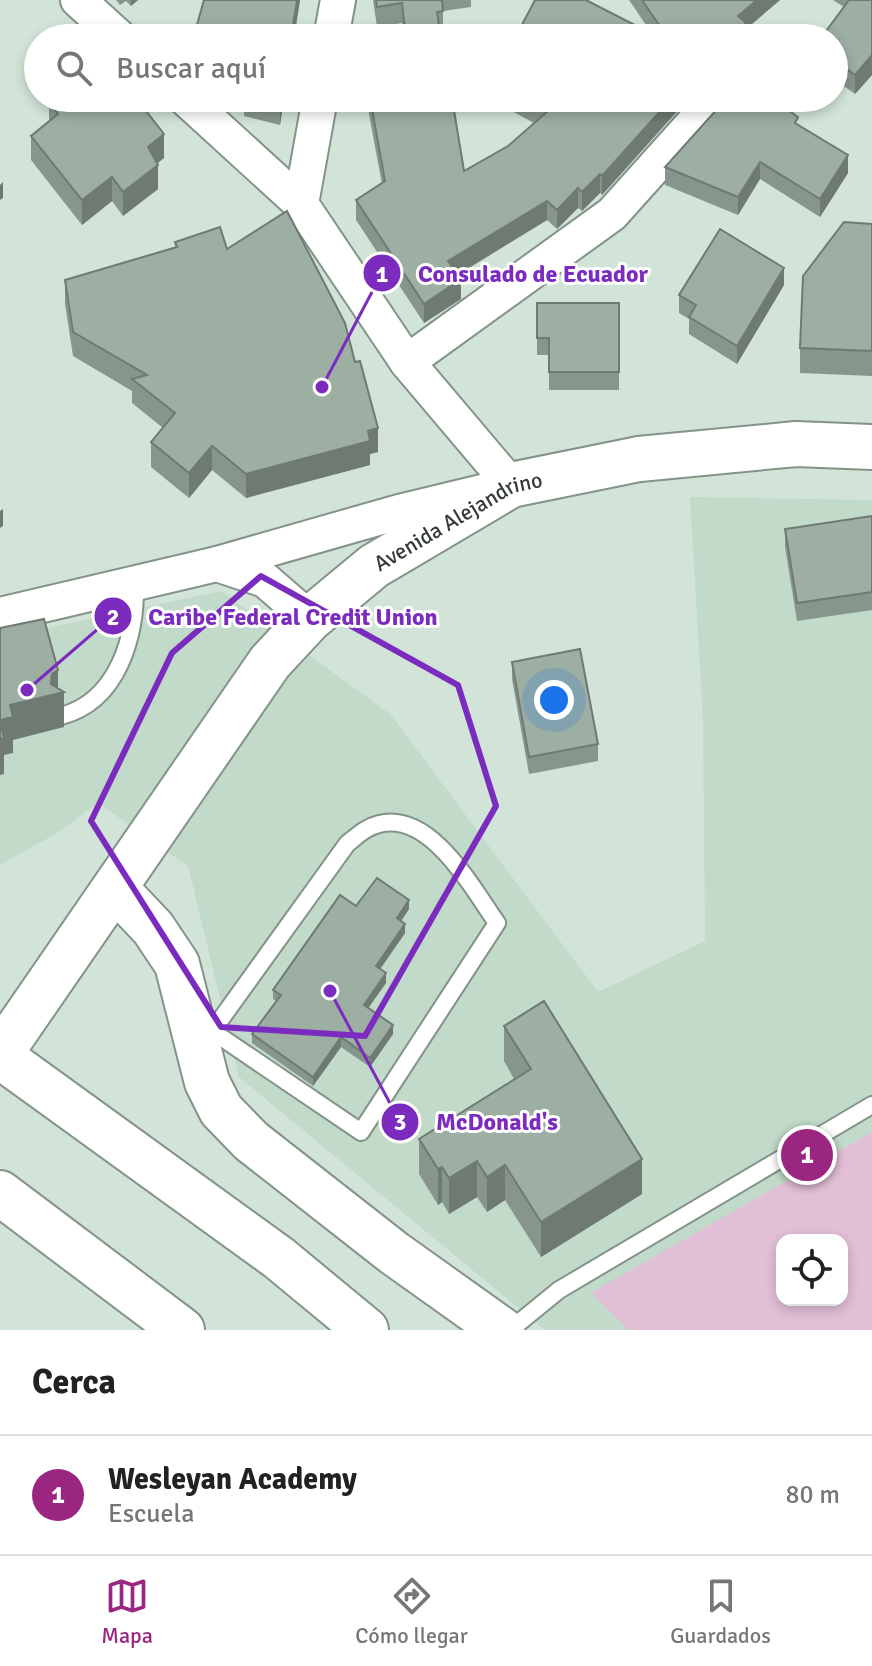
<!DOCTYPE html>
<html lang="es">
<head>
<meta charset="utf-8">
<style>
	:root { --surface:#fff; --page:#f6f6f6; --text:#222; --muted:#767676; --line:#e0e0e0; --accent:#9b2682 }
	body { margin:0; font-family:Signika,sans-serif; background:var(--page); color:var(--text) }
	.controls { position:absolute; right:24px; bottom:24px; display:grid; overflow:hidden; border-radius:16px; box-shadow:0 4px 12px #0003 }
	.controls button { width:72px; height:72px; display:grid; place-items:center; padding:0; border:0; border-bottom:2px solid var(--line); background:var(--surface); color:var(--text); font:40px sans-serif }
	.you { position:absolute; left:554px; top:700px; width:28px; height:28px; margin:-20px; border:6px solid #fff; border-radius:50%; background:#1a73e8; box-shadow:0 0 0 12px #1a73e833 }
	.badge { display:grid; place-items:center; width:52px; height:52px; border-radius:50%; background:var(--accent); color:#fff; font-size:26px; font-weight:700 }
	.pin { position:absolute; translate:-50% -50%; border:4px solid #fff; box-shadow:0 2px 8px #0006 }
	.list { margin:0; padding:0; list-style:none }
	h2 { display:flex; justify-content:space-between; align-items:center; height:104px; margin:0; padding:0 32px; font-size:34px }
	h2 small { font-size:26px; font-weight:400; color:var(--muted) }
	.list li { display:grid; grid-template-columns:52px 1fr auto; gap:24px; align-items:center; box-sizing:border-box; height:120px; padding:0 32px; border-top:2px solid var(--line) }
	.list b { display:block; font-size:30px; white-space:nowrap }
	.list p { margin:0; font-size:26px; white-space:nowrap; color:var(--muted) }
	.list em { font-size:26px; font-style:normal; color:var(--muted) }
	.icon { flex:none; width:44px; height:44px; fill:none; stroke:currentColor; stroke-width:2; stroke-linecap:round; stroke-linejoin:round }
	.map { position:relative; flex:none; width:872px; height:1330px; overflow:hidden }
	.search { position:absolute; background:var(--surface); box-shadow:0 4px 12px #0003; left:24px; right:24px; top:24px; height:88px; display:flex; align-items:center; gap:20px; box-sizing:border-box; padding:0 28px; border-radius:44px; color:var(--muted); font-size:30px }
	.sheet { height:224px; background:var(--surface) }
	nav { display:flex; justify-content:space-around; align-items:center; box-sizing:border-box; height:112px; border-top:2px solid var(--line); background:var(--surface); font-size:22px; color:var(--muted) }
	nav a { display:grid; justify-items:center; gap:4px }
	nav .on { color:var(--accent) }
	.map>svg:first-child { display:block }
	.built { fill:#c1dac9; fill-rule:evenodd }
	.green { fill:#e1bfd6; fill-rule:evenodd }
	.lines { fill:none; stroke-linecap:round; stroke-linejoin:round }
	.lane-casing { stroke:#839388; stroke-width:20 }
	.street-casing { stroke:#839388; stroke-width:38 }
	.secondary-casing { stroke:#839388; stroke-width:48 }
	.primary-casing { stroke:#839388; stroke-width:48 }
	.lane { stroke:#fff; stroke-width:16 }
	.street { stroke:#fff; stroke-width:34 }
	.secondary { stroke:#fff; stroke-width:44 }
	.primary { stroke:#fff; stroke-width:44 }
	.wall { fill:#87968c }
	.shaded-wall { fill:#6e7a72 }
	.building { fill:#9daea3; stroke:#6e7a72; stroke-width:2 }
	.marked { fill:none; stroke:#7b2cbf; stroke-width:6; stroke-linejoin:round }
	.labels { text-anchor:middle; stroke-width:6; stroke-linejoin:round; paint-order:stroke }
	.street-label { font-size:22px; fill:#353c37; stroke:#fff }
	.leader { fill:none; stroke:#7b2cbf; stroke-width:3 }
	.callout-dot { fill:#7b2cbf; stroke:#fff; stroke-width:3 }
	.mark-label { font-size:24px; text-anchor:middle; font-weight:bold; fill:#fff }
	.callout-label { font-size:24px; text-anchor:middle; font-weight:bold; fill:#7b2cbf; stroke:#fff; stroke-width:6; stroke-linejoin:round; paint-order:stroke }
</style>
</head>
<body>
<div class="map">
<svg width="872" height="1330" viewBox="0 0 872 1330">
	<rect width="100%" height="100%" fill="#d2e4d8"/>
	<path class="built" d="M 690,497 L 872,500 L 872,1330 L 545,1330 L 239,1077 L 188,866 L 98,803 L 57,833 L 0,865 L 0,638 L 221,591 L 390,714 L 598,992 L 705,941 L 703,720 ZM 782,1240 L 842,1240 L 842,1300 L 782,1300 Z"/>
	<path class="green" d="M 872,1132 L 872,1330 L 629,1330 L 591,1293 ZM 782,1240 L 842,1240 L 842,1300 L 782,1300 Z"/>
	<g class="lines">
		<g class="lane-casing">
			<g id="lane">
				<path d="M 61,716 C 118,701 136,637 135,584"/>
				<path d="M 203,1044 L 347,844 C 357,836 366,827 379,824 C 431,811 472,888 497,923 L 361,1132 L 212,1031"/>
				<path d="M 510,1330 L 559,1290 L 872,1105"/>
			</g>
		</g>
		<g class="street-casing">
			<g id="street">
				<path d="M 78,0 L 120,38"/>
				<path d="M 331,38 L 338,0"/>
				<path d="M 185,98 L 301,204 L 407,362 L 511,485 L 399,512 L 217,564"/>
				<path d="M 301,204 L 320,98"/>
				<path d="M 407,362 L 612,214 L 716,98"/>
				<path d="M 0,615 L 217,564 L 265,580 L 310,619"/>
			</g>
		</g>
		<g class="secondary-casing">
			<g id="secondary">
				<path id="s1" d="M 0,1054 L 270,662 L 310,619 L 374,566 L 511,485 L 639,459 L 796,444 L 872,447"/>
			</g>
		</g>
		<g class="primary-casing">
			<g id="primary">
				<path d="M 116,889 L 153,928 L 177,964 L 207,1082 L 221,1110 L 251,1141 L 394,1253 L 502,1330"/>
				<path d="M 0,1056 L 279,1258 L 366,1330"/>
				<path d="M 0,1193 L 182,1330"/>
			</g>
		</g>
		<use href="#lane" class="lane"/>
		<use href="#street" class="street"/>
		<use href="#secondary" class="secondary"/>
		<use href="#primary" class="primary"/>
	</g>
	<g class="wall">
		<path d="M 116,0 L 138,0 L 131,6 L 126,1 L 120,5 Z"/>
		<path d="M 204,0 L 300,0 L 294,38 L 195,38 L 195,32 Z"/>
		<path d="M 373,0 L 471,0 L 471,7 L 443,11 L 443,30 L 440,31 L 441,38 L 404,38 L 402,23 L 377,27 Z"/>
		<path d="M 629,0 L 780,0 L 746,29 L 746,38 L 515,38 L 652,34 Z"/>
		<path d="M 833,0 L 872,0 L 872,75 L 855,94 L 834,79 L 834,38 L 844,7 Z"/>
		<path d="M 244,98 L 284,98 L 280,125 L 244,116 Z"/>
		<path d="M 366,98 L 452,98 L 464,171 L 508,146 L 534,123 L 493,101 L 493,98 L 689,98 L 602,195 L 600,193 L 582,211 L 578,208 L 557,229 L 547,220 L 458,275 L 461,299 L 424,323 L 356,220 L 356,200 L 382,184 Z"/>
		<path d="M 49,102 L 164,158 L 157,163 L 158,189 L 123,216 L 112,201 L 82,225 L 31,160 L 31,136 L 49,122 Z"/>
		<path d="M 798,125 L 848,173 L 820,217 L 760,179 L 738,215 L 665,185 L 665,167 Z"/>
		<path d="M 872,224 L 872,376 L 800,373 L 800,348 Z"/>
		<path d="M 175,242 L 227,249 L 378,452 L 370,454 L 370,465 L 246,498 L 212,470 L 189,498 L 151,467 L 151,442 L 163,428 L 132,403 L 132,391 L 73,356 L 65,304 L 65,280 L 175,247 Z"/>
		<path d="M 784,285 L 737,364 L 689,334 L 689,319 L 679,313 L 679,295 Z"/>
		<path d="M 537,303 L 619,303 L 619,390 L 549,390 L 549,355 L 537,355 Z"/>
		<path d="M 872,516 L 872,610 L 797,621 L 785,547 L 785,529 Z"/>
		<path d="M 512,662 L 598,744 L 598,761 L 529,774 L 512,679 Z"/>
		<path d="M 356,906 L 409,909 L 401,921 L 405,933 L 380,969 L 386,983 L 368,1008 L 393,1034 L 370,1067 L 341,1047 L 313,1086 L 252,1043 L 252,1034 L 276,1001 L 273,999 L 273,990 Z"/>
		<path d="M 504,1026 L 642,1194 L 541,1257 L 505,1200 L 487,1212 L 477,1197 L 449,1214 L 442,1202 L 438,1205 L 419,1174 L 419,1139 L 514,1079 L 504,1061 Z"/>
	</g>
	<g class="shaded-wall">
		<path d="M 131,0 L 138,0 L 131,6 Z"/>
		<path d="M 297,0 L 300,0 L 294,38 L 291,38 Z"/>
		<path d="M 757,0 L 780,0 L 746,29 L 746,38 L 733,38 L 738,16 Z"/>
		<path d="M 872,55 L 872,75 L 855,94 L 855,75 Z"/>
		<path d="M 281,98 L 284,98 L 280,125 L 280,104 Z"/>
		<path d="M 672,98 L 689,98 L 602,195 L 602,176 Z"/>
		<path d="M 164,134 L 164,158 L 148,171 L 148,147 Z"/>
		<path d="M 848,155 L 848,173 L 820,217 L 820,199 Z"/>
		<path d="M 760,162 L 760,179 L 738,215 L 738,197 Z"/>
		<path d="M 158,165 L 158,189 L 123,216 L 123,192 Z"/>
		<path d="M 600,174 L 600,193 L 582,211 L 582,192 Z"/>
		<path d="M 112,177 L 112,201 L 82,225 L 82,200 Z"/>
		<path d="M 3,182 L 3,198 L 0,200 L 0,185 Z"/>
		<path d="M 578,188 L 578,208 L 557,229 L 557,210 Z"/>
		<path d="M 547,201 L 547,220 L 448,280 L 448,261 Z"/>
		<path d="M 784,268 L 784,285 L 737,364 L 737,346 Z"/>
		<path d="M 461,279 L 461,299 L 424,323 L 424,304 Z"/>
		<path d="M 378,428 L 378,452 L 370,454 L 370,465 L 246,498 L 246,474 Z"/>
		<path d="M 212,446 L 212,470 L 189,498 L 189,473 Z"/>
		<path d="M 3,509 L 3,526 L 0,528 L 0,511 Z"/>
		<path d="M 58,670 L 58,693 L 64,692 L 64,727 L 13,740 L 13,753 L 4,755 L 4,774 L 0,775 L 0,720 L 10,705 L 51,684 L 52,674 Z"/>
		<path d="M 409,900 L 409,909 L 397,927 L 397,918 Z"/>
		<path d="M 405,924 L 405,933 L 376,975 L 376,966 Z"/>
		<path d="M 386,973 L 386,983 L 364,1014 L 364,1005 Z"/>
		<path d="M 393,1025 L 393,1034 L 370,1067 L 370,1058 Z"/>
		<path d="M 341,1037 L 341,1047 L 313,1086 L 313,1077 Z"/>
		<path d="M 642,1159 L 642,1194 L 541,1257 L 541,1222 Z"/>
		<path d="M 477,1161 L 477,1197 L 449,1214 L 449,1178 Z"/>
		<path d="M 505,1165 L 505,1200 L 487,1212 L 487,1177 Z"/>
		<path d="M 442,1167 L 442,1202 L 438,1205 L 438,1169 Z"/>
	</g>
	<g class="building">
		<path d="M 204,0 L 297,0 L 291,38 L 220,38 L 195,32 Z"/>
		<path d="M 376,0 L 442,0 L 443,11 L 437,12 L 441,38 L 406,38 L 402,3 L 377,7 Z"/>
		<path d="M 535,0 L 586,0 L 660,38 L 515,38 Z"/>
		<path d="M 642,0 L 757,0 L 738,16 L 746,23 L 733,38 L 668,38 Z"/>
		<path d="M 849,0 L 872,0 L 872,55 L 855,75 L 834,60 L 834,38 L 821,38 Z"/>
		<path d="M 54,98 L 136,98 L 164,134 L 148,147 L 158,165 L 123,192 L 112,177 L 82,200 L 31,136 L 58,114 L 49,102 Z"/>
		<path d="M 259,98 L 281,98 L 280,104 Z"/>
		<path d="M 370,98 L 452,98 L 464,171 L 508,146 L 548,111 L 524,98 L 672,98 L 602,176 L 600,174 L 582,192 L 578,188 L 557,210 L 547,201 L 448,261 L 461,279 L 424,304 L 356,200 L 385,181 Z"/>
		<path d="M 727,98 L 771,98 L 798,117 L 795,123 L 848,155 L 820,199 L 760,162 L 738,197 L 665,167 Z"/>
		<path d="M 287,211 L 345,323 L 355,362 L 360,361 L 378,428 L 368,431 L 370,441 L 246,474 L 212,446 L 189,473 L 151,442 L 175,413 L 132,379 L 147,375 L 73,332 L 65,280 L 177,247 L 175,242 L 220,227 L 227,249 Z"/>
		<path d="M 844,222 L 872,224 L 872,351 L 800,348 L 803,276 Z"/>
		<path d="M 720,229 L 784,268 L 737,346 L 689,317 L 696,305 L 679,295 Z"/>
		<path d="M 537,303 L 619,303 L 619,372 L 549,372 L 549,338 L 537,338 Z"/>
		<path d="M 872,516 L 872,592 L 797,603 L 785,529 Z"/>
		<path d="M 44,619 L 58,670 L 52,674 L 51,684 L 64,692 L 10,705 L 13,717 L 0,720 L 0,628 Z"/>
		<path d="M 580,649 L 598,744 L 529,757 L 512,662 Z"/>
		<path d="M 0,723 L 4,738 L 0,739 Z"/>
		<path d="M 377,878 L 409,900 L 397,918 L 405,924 L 376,966 L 386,973 L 364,1005 L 393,1025 L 370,1058 L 341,1037 L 313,1077 L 252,1034 L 281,995 L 273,990 L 340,895 L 356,906 Z"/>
		<path d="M 544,1001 L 642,1159 L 541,1222 L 505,1165 L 487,1177 L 477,1161 L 449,1178 L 442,1167 L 438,1169 L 419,1139 L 531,1069 L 504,1026 Z"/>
	</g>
	<path class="marked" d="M 261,576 L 458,685 L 496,806 L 365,1036 L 221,1027 L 91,821 L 172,653 Z"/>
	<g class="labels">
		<g class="street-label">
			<text dy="8" stroke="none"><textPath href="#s1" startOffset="714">Avenida Alejandrino</textPath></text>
		</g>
	</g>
	<path class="leader" d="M322 387L382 273M27 690L113 616M330 991L400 1122"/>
	<g class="callout-dot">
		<circle cx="322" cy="387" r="8"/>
		<circle cx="27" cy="690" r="8"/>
		<circle cx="330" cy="991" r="8"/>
		<circle cx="382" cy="273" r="20"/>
		<circle cx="113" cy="616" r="20"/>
		<circle cx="400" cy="1122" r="20"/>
	</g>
	<g class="mark-label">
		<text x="382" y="282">1</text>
		<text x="113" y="625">2</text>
		<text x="400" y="1130">3</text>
	</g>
	<g class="callout-label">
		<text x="533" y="282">Consulado de Ecuador</text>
		<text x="293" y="625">Caribe Federal Credit Union</text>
		<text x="497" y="1130">McDonald's</text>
	</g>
</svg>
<div class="controls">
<button><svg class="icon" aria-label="locate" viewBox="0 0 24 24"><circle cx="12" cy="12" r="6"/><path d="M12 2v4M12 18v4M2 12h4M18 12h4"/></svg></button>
</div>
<div class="you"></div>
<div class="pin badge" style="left:807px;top:1155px">1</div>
<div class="search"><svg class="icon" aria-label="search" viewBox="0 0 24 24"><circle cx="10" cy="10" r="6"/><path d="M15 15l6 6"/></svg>Buscar aquí</div>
</div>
<section class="sheet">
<h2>Cerca<small></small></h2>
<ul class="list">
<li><span class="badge">1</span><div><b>Wesleyan Academy</b><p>Escuela</p></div><em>80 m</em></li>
</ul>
</section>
<nav>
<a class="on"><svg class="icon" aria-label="map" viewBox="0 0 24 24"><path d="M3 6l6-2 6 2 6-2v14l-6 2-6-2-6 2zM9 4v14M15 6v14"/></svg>Mapa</a>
<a><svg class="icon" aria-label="directions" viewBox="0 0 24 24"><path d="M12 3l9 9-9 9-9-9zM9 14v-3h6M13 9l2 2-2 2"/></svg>Cómo llegar</a>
<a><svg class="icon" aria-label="saved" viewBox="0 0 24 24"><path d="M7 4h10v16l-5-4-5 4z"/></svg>Guardados</a>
</nav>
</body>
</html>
